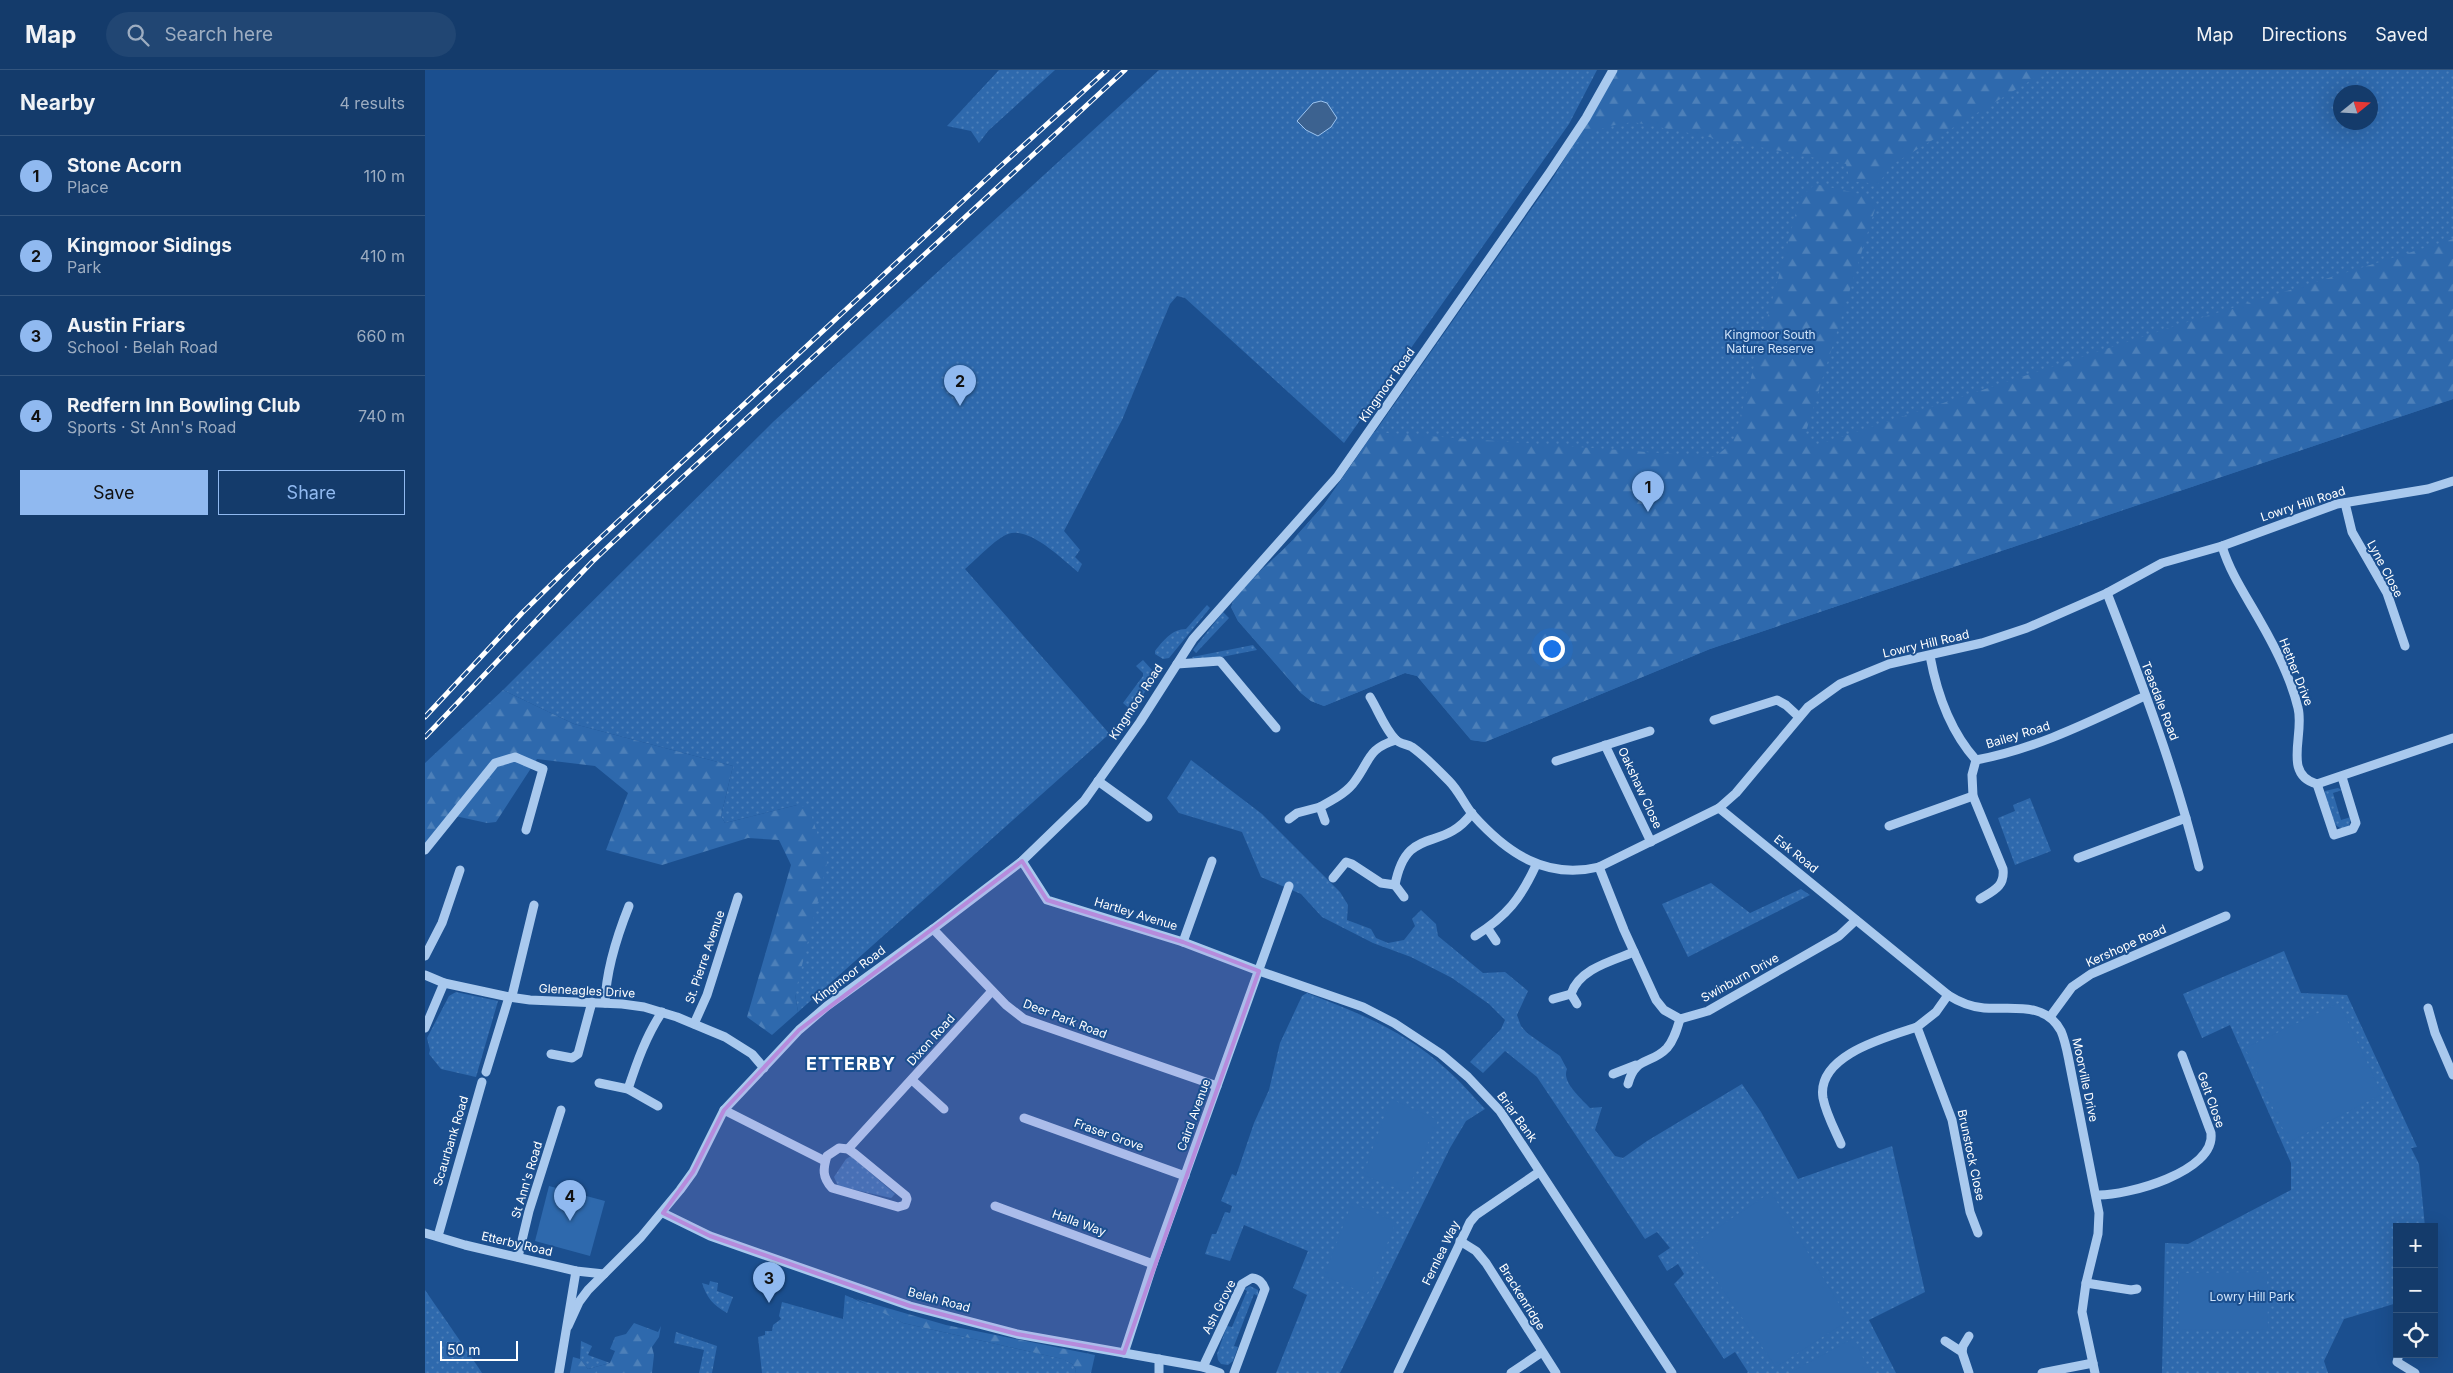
<!DOCTYPE html>
<html lang="en">
<head>
<meta charset="utf-8">
<style>
	:root { --surface:#143b6b; --page:#214673; --text:#f1f3f6; --muted:#9dadc1; --line:#33557e; --accent:#90b9f0 }
	body { margin:0; font-family:Inter,sans-serif; background:var(--page); color:var(--text) }
	.controls { position:absolute; right:15px; bottom:15px; display:grid; overflow:hidden; border-radius:0px; box-shadow:0 5px 20px #0002 }
	.controls button { width:45px; height:45px; display:grid; place-items:center; padding:0; border:0; border-bottom:1px solid var(--line); background:var(--surface); color:var(--text); font:25px sans-serif }
	.compass { position:absolute; left:1908px; top:15px; width:45px; height:45px; border-radius:50%; background:var(--surface); box-shadow:0 5px 20px #0002; rotate:72deg }
	.scale { position:absolute; left:15px; bottom:12px; width:78px; box-sizing:border-box; padding-left:5px; border:2px solid #fff; border-top:0; font-size:14px; line-height:18px; white-space:nowrap; color:#fff; -webkit-text-stroke:4px #1b4f8f; paint-order:stroke }
	.you { position:absolute; left:1126px; top:578px; width:18px; height:18px; margin:-12px; border:4px solid #fff; border-radius:50%; background:#1a73e8; box-shadow:0 0 0 8px #1a73e833 }
	.badge { display:grid; place-items:center; width:32px; height:32px; border-radius:50%; background:var(--accent); color:#111; font-size:16px; font-weight:700 }
	.pin { position:absolute; translate:-50% -41px; filter:drop-shadow(0 1px 2px #0008) }
	.pin::after { content:''; position:absolute; top:26px; width:18px; height:15px; background:inherit; clip-path:polygon(0 0,100% 0,50% 100%) }
	.list { margin:0; padding:0; list-style:none }
	h2 { display:flex; justify-content:space-between; align-items:center; height:65px; margin:0; padding:0 20px; font-size:21px }
	h2 small { font-size:16px; font-weight:400; color:var(--muted) }
	.list li { display:grid; grid-template-columns:32px 1fr auto; gap:15px; align-items:center; box-sizing:border-box; height:80px; padding:0 20px; border-top:1px solid var(--line) }
	.list b { display:block; font-size:19px; white-space:nowrap }
	.list p { margin:0; font-size:16px; white-space:nowrap; color:var(--muted) }
	.list em { font-size:16px; font-style:normal; color:var(--muted) }
	.actions { display:flex; gap:10px; padding:15px 20px }
	.actions a { flex:1; padding:11px 0; border:1px solid var(--accent); border-radius:0px; text-align:center; font-size:18px; color:var(--accent) }
	.actions .main { background:var(--accent); color:#111 }
	.icon { flex:none; width:28px; height:28px; fill:none; stroke:currentColor; stroke-width:2; stroke-linecap:round; stroke-linejoin:round }
	.map { position:relative; flex:none; width:2028px; height:1303px; overflow:hidden }
	header { display:flex; align-items:center; gap:30px; box-sizing:border-box; height:70px; padding:0 25px; background:var(--surface); border-bottom:1px solid var(--line) }
	header strong { font-size:24px }
	nav { display:flex; gap:28px; margin-inline-start:auto; font-size:18px }
	.search { width:350px; height:45px; background:var(--page); display:flex; align-items:center; gap:12px; box-sizing:border-box; padding:0 18px; border-radius:28px; color:var(--muted); font-size:19px }
	main { display:flex }
	aside { flex:1; background:var(--surface) }
	.map>svg:first-child { display:block }
	.grass { fill:url(#grass-dots); fill-rule:evenodd }
	.forest { fill:url(#forest-firs) }
	.garden { fill:#2e69ad }
	.water { fill:#3c6290; stroke:#9cc4f0 }
	.lines { fill:none; stroke-linecap:round; stroke-linejoin:round }
	.minor { stroke:#a9c9ee; stroke-width:9 }
	.rail-casing { stroke:#fff; stroke-width:5 }
	.rail { stroke:#1b4f8f; stroke-width:3; stroke-dasharray:9; stroke-linecap:butt }
	.marked { fill:#b68bdc; fill-opacity:0.2; stroke:#b68bdc; stroke-width:4; stroke-linejoin:round }
	.labels { text-anchor:middle; stroke-width:4; stroke-linejoin:round; paint-order:stroke }
	.park-label { font-size:12px; fill:#cfe3fa; stroke:#1b4f8f }
	.street-label { font-size:12px; fill:#fff; stroke:#1b4f8f }
	.district-label { font-size:18px; font-weight:bold; letter-spacing:1px; fill:#fff; stroke:#1b4f8f }
</style>
</head>
<body>
<header>
<strong>Map</strong>
<div class="search"><svg class="icon" aria-label="search" viewBox="0 0 24 24"><circle cx="10" cy="10" r="6"/><path d="M15 15l6 6"/></svg>Search here</div>
<nav><a>Map</a><a>Directions</a><a>Saved</a></nav>
</header>
<main>
<aside>
<h2>Nearby<small>4 results</small></h2>
<ul class="list">
<li><span class="badge">1</span><div><b>Stone Acorn</b><p>Place</p></div><em>110 m</em></li>
<li><span class="badge">2</span><div><b>Kingmoor Sidings</b><p>Park</p></div><em>410 m</em></li>
<li><span class="badge">3</span><div><b>Austin Friars</b><p>School · Belah Road</p></div><em>660 m</em></li>
<li><span class="badge">4</span><div><b>Redfern Inn Bowling Club</b><p>Sports · St Ann's Road</p></div><em>740 m</em></li>
</ul>
<div class="actions"><a class="main">Save</a><a>Share</a></div>
</aside>
<div class="map">
<svg width="2028" height="1303" viewBox="0 0 2028 1303">
	<defs>
		<pattern id="grass-dots" width="8" height="8" patternUnits="userSpaceOnUse" patternTransform="scale(1.25)"><rect width="8" height="8" fill="#2e69ad"/><path d="M2 2h.1M6 6h.1" fill="none" stroke="#4d80b9" stroke-width="1.8" stroke-linecap="round"/></pattern>
		<pattern id="forest-firs" width="22" height="20" patternUnits="userSpaceOnUse" patternTransform="scale(1.25)"><rect width="22" height="20" fill="#2e69ad"/><path d="M5 1l3.5 6h-7zM16 11l3.5 6h-7z" fill="#4d80b9"/></pattern>
	</defs>
	<rect width="100%" height="100%" fill="#1b4f8f"/>
	<g class="grass">
		<path d="M 574,0 L 630,0 L 563,61 L 554,73 L 546,61 L 522,56 Z"/>
		<path d="M 734,0 L 1172,0 L 1144,54 L 919,373 L 760,228 L 752,226 L 745,234 L 697,350 L 639,461 L 655,480 L 650,487 L 657,494 L 653,502 C 637,489 604,456 583,464 C 571,468 551,490 540,499 L 689,669 L 682,666 L 373,942 L 370,924 L 372,735 L 300,753 L 296,746 L 308,696 L 149,654 L 78,620 L 348,352 Z"/>
		<path d="M 1193,0 L 2028,0 L 2028,329 L 1285,579 L 1060,672 L 1046,670 L 992,606 L 980,603 L 899,636 L 886,631 L 876,623 L 813,551 L 806,537 L 821,514 L 865,473 L 898,436 L 1128,108 ZM 1916,22 L 1946,22 L 1946,52 L 1916,52 Z"/>
		<path d="M 782,535 L 785,538 L 744,588 L 738,589 L 730,584 L 730,581 C 738,571 747,559 761,559 Z"/>
		<path d="M 798,542 L 804,548 L 771,583 L 768,580 Z"/>
		<path d="M 828,575 L 832,580 L 771,592 L 767,587 Z"/>
		<path d="M 718,590 L 728,601 L 730,607 L 707,641 L 698,633 L 718,606 L 718,603 L 711,596 Z"/>
		<path d="M 766,690 L 837,744 L 915,822 L 923,835 L 922,850 L 946,859 L 951,868 L 963,873 L 979,870 L 990,856 L 987,849 L 996,840 L 1011,854 L 1013,866 L 1058,903 L 1080,902 L 1103,921 L 1092,945 L 1096,956 L 1102,963 L 1135,986 L 1142,999 C 1136,1012 1157,1029 1165,1038 L 1177,1037 L 1170,1060 L 1190,1086 L 1198,1088 L 1222,1071 L 1317,1014 L 1336,1042 L 1373,1109 L 1467,1076 L 1500,1222 L 1444,1250 L 1471,1303 L 1322,1303 L 1323,1302 L 1310,1282 L 1299,1289 L 1249,1214 L 1259,1204 L 1253,1194 L 1242,1201 L 1233,1186 L 1245,1178 L 1232,1162 L 1220,1169 L 1112,1007 L 1080,981 L 1058,1003 L 1045,992 L 1076,959 L 1080,950 L 1064,934 L 1027,908 L 986,887 L 948,873 L 897,847 L 876,824 L 836,807 L 817,762 L 754,743 L 742,728 Z"/>
		<path d="M 1913,718 L 1917,720 L 1908,723 L 1916,750 L 1926,747 L 1924,756 L 1920,759 C 1904,757 1903,739 1899,726 L 1900,721 Z"/>
		<path d="M 1605,728 L 1626,781 L 1590,795 L 1573,748 L 1590,741 L 1588,735 Z"/>
		<path d="M 1286,813 L 1325,843 L 1376,819 L 1385,825 L 1263,887 L 1237,834 Z"/>
		<path d="M 1859,881 L 1876,923 L 1922,925 L 1992,1077 L 1986,1078 L 1994,1094 L 2000,1157 L 1972,1157 L 1972,1233 L 1919,1249 L 1899,1291 L 1903,1303 L 1737,1303 L 1740,1173 L 1763,1174 L 1866,1120 L 1866,1093 L 1805,955 L 1777,968 L 1758,924 Z"/>
		<path d="M 31,922 L 73,931 L 51,1007 L 16,999 L 4,984 L 5,980 L 2,968 L 24,926 Z"/>
		<path d="M 882,923 C 931,942 980,961 1020,998 C 1034,1010 1047,1025 1060,1039 L 1041,1051 L 1025,1078 L 915,1303 L 851,1303 L 882,1225 L 868,1218 L 883,1181 L 819,1155 L 805,1191 L 780,1184 L 787,1164 L 791,1164 L 800,1142 L 805,1143 L 807,1136 L 796,1131 L 807,1104 L 811,1106 L 829,1053 L 844,1020 L 855,973 L 877,926 Z"/>
		<path d="M 426,1086 L 470,1124 L 466,1128 L 413,1116 L 409,1107 L 421,1089 Z"/>
		<path d="M 285,1211 L 293,1213 L 292,1221 L 308,1227 L 302,1243 C 288,1235 282,1228 277,1213 L 284,1215 Z"/>
		<path d="M 825,1216 L 833,1220 L 833,1226 L 829,1224 L 809,1276 L 813,1277 L 808,1291 L 803,1295 L 796,1294 L 793,1290 L 792,1284 L 802,1256 L 807,1257 L 822,1221 L 819,1219 Z"/>
		<path d="M 0,1220 L 51,1294 L 57,1303 L 0,1303 Z"/>
		<path d="M 420,1225 L 457,1241 L 478,1253 L 638,1289 L 647,1294 L 651,1299 L 650,1303 L 337,1303 L 333,1267 L 340,1265 L 340,1261 L 347,1261 L 348,1255 L 356,1249 L 354,1246 L 357,1232 L 418,1249 Z"/>
		<path d="M 251,1262 L 292,1276 L 287,1303 L 274,1303 L 279,1280 L 249,1273 Z"/>
		<path d="M 156,1271 L 167,1276 L 163,1285 L 185,1293 L 163,1299 L 155,1289 Z"/>
	</g>
	<g class="forest">
		<path d="M 1193,0 L 1623,0 L 1468,94 L 1453,114 L 1425,111 L 1421,94 L 1208,52 C 1196,54 1183,55 1172,61 C 1164,65 1160,70 1151,73 Z"/>
		<path d="M 1390,114 L 1444,126 L 1450,139 L 1379,368 L 1392,375 L 1753,255 L 2028,169 L 2028,329 L 1285,579 L 1060,672 L 1046,670 L 992,606 L 980,603 L 899,636 L 886,631 L 876,623 L 813,551 L 806,537 L 809,528 L 865,473 L 898,436 L 949,362 L 1289,387 L 1308,373 L 1375,128 Z"/>
		<path d="M 78,620 L 149,654 L 308,696 L 296,746 L 300,753 L 372,735 L 384,738 L 402,793 L 370,924 L 373,942 L 347,965 L 322,947 L 366,795 L 354,770 L 323,768 L 237,795 L 181,780 L 203,723 L 170,696 L 112,689 L 71,752 L 62,753 L 30,746 L 0,775 L 0,693 Z"/>
		<path d="M 431,1229 L 521,1255 L 670,1285 L 666,1303 L 650,1303 L 651,1299 L 647,1294 L 637,1289 L 478,1253 Z"/>
		<path d="M 209,1253 L 233,1262 L 236,1256 L 234,1267 L 227,1277 L 229,1285 L 227,1303 L 145,1303 L 148,1287 L 155,1289 L 163,1299 L 185,1293 L 190,1281 L 185,1279 L 190,1267 L 201,1264 Z"/>
	</g>
	<g class="garden">
		<path d="M 1914,933 L 1957,1024 L 1864,1072 L 1820,978 Z"/>
		<path d="M 966,1029 L 1013,1050 L 982,1122 L 938,1105 Z"/>
		<path d="M 124,1116 L 180,1131 L 165,1186 L 110,1171 Z"/>
		<path d="M 1346,1122 L 1424,1250 L 1351,1297 L 1267,1175 Z"/>
		<path d="M 927,1133 L 971,1152 L 942,1224 L 899,1206 Z"/>
		<path d="M 1842,1202 L 1843,1259 L 1754,1260 L 1753,1203 Z"/>
		<path d="M 1429,1268 L 1445,1303 L 1364,1303 Z"/>
	</g>
	<path class="water" d="M 896,31 L 902,33 L 912,48 L 906,57 L 893,66 L 881,60 L 872,51 L 888,33 Z"/>
	<g class="lines">
		<g class="minor">
			<path d="M 1920,433 L 1927,462 L 1962,523 L 1980,576"/>
			<path d="M 1797,476 C 1805,503 1821,526 1835,551 C 1850,577 1866,608 1873,638 C 1880,664 1857,705 1892,714 L 2028,668"/>
			<path d="M 1682,523 C 1717,613 1751,703 1774,797"/>
			<path d="M 1505,586 C 1512,624 1525,661 1551,690 C 1611,679 1664,652 1720,626"/>
			<path d="M 752,594 L 795,591 L 851,658"/>
			<path d="M 945,627 C 953,640 960,659 970,669 C 974,674 982,674 987,677 C 1001,687 1012,699 1024,711 C 1034,721 1039,734 1048,745 C 1082,783 1121,810 1174,797 L 1294,738 L 1311,723 L 1383,637 L 1415,614 L 1464,594 L 1557,573 L 1602,558 L 1682,523 L 1737,493 L 1797,476 L 1912,434 L 2003,419 L 2028,411"/>
			<path d="M 1289,650 L 1352,630 L 1361,635 L 1374,647"/>
			<path d="M 1180,675 L 1226,772"/>
			<path d="M 1551,690 L 1547,705 L 1548,726 L 1578,799 C 1580,817 1568,821 1555,829"/>
			<path d="M 1131,691 L 1225,661"/>
			<path d="M 673,711 L 723,747"/>
			<path d="M 1892,714 L 1909,765 L 1928,759 L 1931,753 L 1917,707"/>
			<path d="M 1294,738 L 1523,925 C 1534,932 1546,937 1559,938 C 1587,940 1620,931 1636,961 C 1640,970 1642,981 1644,991 L 1674,1143 L 1673,1164 L 1661,1213 L 1657,1242 L 1670,1303"/>
			<path d="M 864,749 L 872,743 L 895,737"/>
			<path d="M 900,751 L 895,737 C 907,730 922,723 930,711 C 945,691 943,678 971,670"/>
			<path d="M 1464,756 L 1548,726"/>
			<path d="M 0,780 L 70,693 L 90,687 L 118,699 L 101,760"/>
			<path d="M 1653,788 L 1761,748"/>
			<path d="M 597,791 L 622,830 L 758,872 L 834,901 L 938,937 L 969,953 L 1016,984 L 1043,1007 L 1075,1041 L 1247,1303"/>
			<path d="M 1174,797 L 1199,860 L 1231,930 L 1239,940 L 1255,949 L 1283,941 L 1414,866 L 1431,850"/>
			<path d="M 908,808 L 921,792 L 927,794 L 956,813 L 970,815 C 982,753 1017,784 1047,743"/>
			<path d="M 970,815 L 979,827"/>
			<path d="M 508,859 L 581,935 L 599,949 L 792,1016"/>
			<path d="M 1063,859 L 1071,871"/>
			<path d="M 1050,866 C 1082,846 1096,828 1111,795"/>
			<path d="M 758,872 L 787,791"/>
			<path d="M 0,886 L 17,853 L 35,800"/>
			<path d="M 0,905 L 19,913 L 84,927 L 105,930 L 197,934 L 219,937 L 252,947 L 300,967 L 327,984 L 339,998"/>
			<path d="M 87,926 L 109,835"/>
			<path d="M 1128,929 L 1146,924"/>
			<path d="M 180,933 C 181,901 192,866 204,836"/>
			<path d="M 1152,934 L 1146,924 C 1154,899 1187,891 1209,882"/>
			<path d="M 2003,938 L 2010,963 L 2028,1005"/>
			<path d="M 1625,947 L 1647,917 L 1666,904 L 1801,846"/>
			<path d="M 269,954 L 282,925 L 313,827"/>
			<path d="M 1492,957 L 1527,1050 L 1545,1142 L 1553,1163"/>
			<path d="M 0,958 L 19,913"/>
			<path d="M 126,984 L 147,988 L 153,984 L 167,932"/>
			<path d="M 61,1002 L 84,927"/>
			<path d="M 1188,1004 L 1211,995"/>
			<path d="M 487,1010 L 519,1039"/>
			<path d="M 174,1013 L 203,1019 L 233,1036"/>
			<path d="M 1203,1014 C 1210,986 1226,995 1242,978 C 1249,970 1252,959 1255,949"/>
			<path d="M 203,1019 C 212,992 221,966 237,942"/>
			<path d="M 299,1040 L 400,1091"/>
			<path d="M 599,1048 L 760,1106"/>
			<path d="M 1416,1074 C 1410,1060 1401,1044 1398,1028 C 1391,985 1462,967 1492,957 L 1511,942 L 1523,925"/>
			<path d="M 414,1078 L 423,1079 L 430,1084 L 481,1126 L 482,1129 L 480,1135 L 473,1137 L 407,1118 C 397,1107 398,1099 402,1086 Z"/>
			<path d="M 423,1079 L 567,921"/>
			<path d="M 1672,1125 C 1701,1126 1791,1102 1786,1063 L 1757,985"/>
			<path d="M 570,1136 L 728,1194"/>
			<path d="M 238,1143 L 285,1166 L 485,1236 L 592,1264 L 778,1297 L 795,1303"/>
			<path d="M 0,1163 L 40,1175 L 151,1201 L 179,1204"/>
			<path d="M 13,1166 L 57,1012"/>
			<path d="M 1035,1171 L 1051,1181 L 1061,1193 L 1131,1303"/>
			<path d="M 93,1187 L 104,1141 L 136,1040"/>
			<path d="M 1661,1213 L 1706,1220 L 1712,1219"/>
			<path d="M 143,1256 L 154,1232 L 163,1220 L 216,1167 L 255,1120 L 268,1102 L 299,1040 L 374,960 L 402,936 L 508,859 L 597,791 L 659,731 L 715,652 L 768,569 L 912,407 L 1125,102 L 1161,48 L 1188,0"/>
			<path d="M 1520,1271 L 1537,1282 L 1544,1303"/>
			<path d="M 1537,1282 L 1538,1276 L 1544,1266"/>
			<path d="M 699,1283 L 728,1194 L 864,816"/>
			<path d="M 1974,1284 L 1972,1292 L 1990,1303"/>
			<path d="M 734,1289 L 734,1303"/>
			<path d="M 778,1297 L 817,1214 L 827,1208 C 834,1209 837,1212 840,1219 L 809,1303"/>
			<path d="M 134,1303 L 151,1201"/>
			<path d="M 973,1303 L 1045,1152 L 1051,1145 L 1114,1102"/>
			<path d="M 1086,1303 L 1117,1282"/>
			<path d="M 1617,1303 L 1668,1293"/>
		</g>
		<g class="rail-casing">
			<g id="rail">
				<path d="M 0,647 L 97,543 L 144,497 L 569,102 L 682,0"/>
				<path d="M 0,667 L 167,492 L 234,429 L 700,0"/>
			</g>
		</g>
		<use href="#rail" class="rail"/>
	</g>
	<path class="marked" d="M 597,791 L 622,830 L 758,872 L 834,901 L 699,1283 L 592,1264 L 485,1236 L 285,1166 L 238,1143 L 268,1102 L 299,1040 L 374,960 Z"/>
	<g class="labels">
		<g class="park-label">
			<text x="1345" y="269">Kingmoor South<tspan x="1345" dy="14">Nature Reserve</tspan></text>
			<text x="1827" y="1231">Lowry Hill Park</text>
		</g>
		<g class="street-label">
			<text transform="translate(962 315) rotate(-55)" y="4">Kingmoor Road</text>
			<text transform="translate(1878 434) rotate(-18)" y="4">Lowry Hill Road</text>
			<text transform="translate(1960 499) rotate(62)" y="4">Lyne Close</text>
			<text transform="translate(1501 574) rotate(-13)" y="4">Lowry Hill Road</text>
			<text transform="translate(1871 602) rotate(68)" y="4">Hether Drive</text>
			<text transform="translate(1735 631) rotate(69)" y="4">Teasdale Road</text>
			<text transform="translate(711 632) rotate(-57)" y="4">Kingmoor Road</text>
			<text transform="translate(1593 665) rotate(-17)" y="4">Bailey Road</text>
			<text transform="translate(1215 718) rotate(65)" y="4">Oakshaw Close</text>
			<text transform="translate(1371 784) rotate(39)" y="4">Esk Road</text>
			<text transform="translate(711 844) rotate(17)" y="4">Hartley Avenue</text>
			<text transform="translate(1701 876) rotate(-24)" y="4">Kershope Road</text>
			<text transform="translate(280 887) rotate(-71)" y="4">St. Pierre Avenue</text>
			<text transform="translate(424 905) rotate(-37)" y="4">Kingmoor Road</text>
			<text transform="translate(1315 908) rotate(-29)" y="4">Swinburn Drive</text>
			<text transform="translate(162 921) rotate(3)" y="4">Gleneagles Drive</text>
			<text transform="translate(640 949) rotate(21)" y="4">Deer Park Road</text>
			<text transform="translate(506 970) rotate(-48)" y="4">Dixon Road</text>
			<text transform="translate(1660 1010) rotate(78)" y="4">Moorville Drive</text>
			<text transform="translate(1786 1030) rotate(70)" y="4">Gelt Close</text>
			<text transform="translate(769 1045) rotate(-70)" y="4">Caird Avenue</text>
			<text transform="translate(1092 1047) rotate(54)" y="4">Briar Bank</text>
			<text transform="translate(684 1065) rotate(20)" y="4">Fraser Grove</text>
			<text transform="translate(26 1071) rotate(-73)" y="4">Scaurbank Road</text>
			<text transform="translate(1546 1085) rotate(78)" y="4">Brunstock Close</text>
			<text transform="translate(102 1110) rotate(-73)" y="4">St Ann's Road</text>
			<text transform="translate(654 1153) rotate(20)" y="4">Halla Way</text>
			<text transform="translate(92 1174) rotate(13)" y="4">Etterby Road</text>
			<text transform="translate(1016 1183) rotate(-64)" y="4">Fernlea Way</text>
			<text transform="translate(1097 1227) rotate(58)" y="4">Brackenridge</text>
			<text transform="translate(514 1230) rotate(15)" y="4">Belah Road</text>
			<text transform="translate(794 1237) rotate(-63)" y="4">Ash Grove</text>
		</g>
		<g class="district-label">
			<text x="426" y="1000">ETTERBY</text>
		</g>
	</g>
</svg>
<div class="controls">
<button>+</button>
<button>−</button>
<button><svg class="icon" aria-label="locate" viewBox="0 0 24 24"><circle cx="12" cy="12" r="6"/><path d="M12 2v4M12 18v4M2 12h4M18 12h4"/></svg></button>
</div>
<svg class="compass" viewBox="-18 -18 36 36"><path d="M0-13l5 13h-10z" fill="#e53935"/><path d="M0 13l5-13h-10z" fill="#9dadc1"/></svg>
<div class="scale">50 m</div>
<div class="you"></div>
<div class="pin badge" style="left:1223px;top:442px">1</div>
<div class="pin badge" style="left:535px;top:336px">2</div>
<div class="pin badge" style="left:344px;top:1233px">3</div>
<div class="pin badge" style="left:145px;top:1151px">4</div>
</div>
</main>
</body>
</html>
